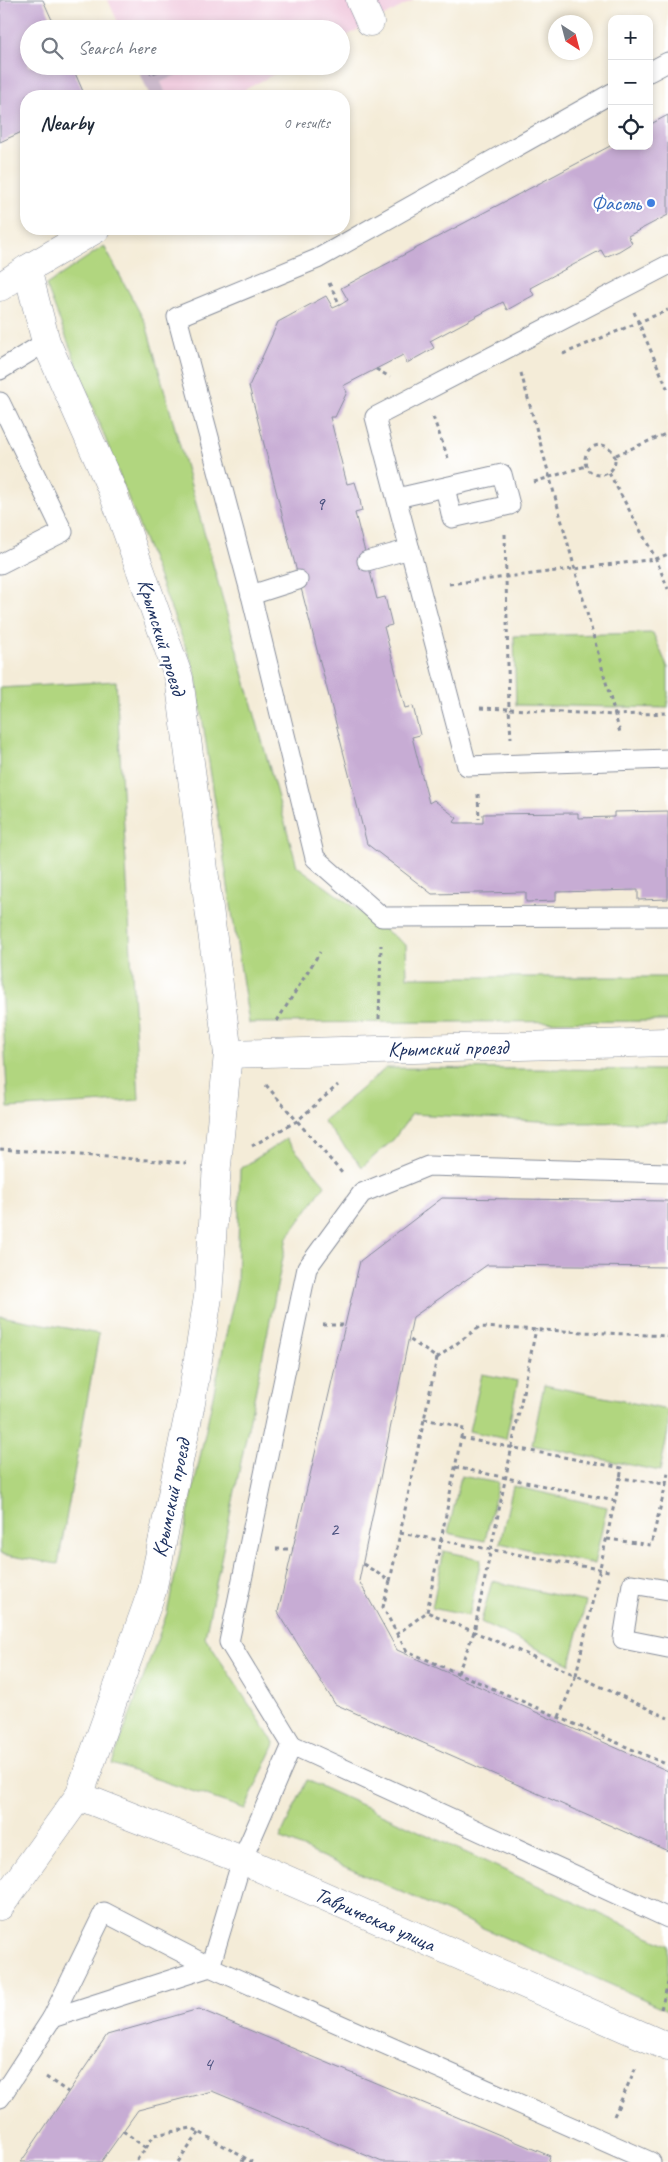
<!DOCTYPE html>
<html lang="en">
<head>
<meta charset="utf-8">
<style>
	:root { --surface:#fff; --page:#f6f6f7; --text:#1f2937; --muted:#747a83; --line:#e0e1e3 }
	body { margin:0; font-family:Caveat,sans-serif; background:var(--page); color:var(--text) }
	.controls { position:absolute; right:15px; top:15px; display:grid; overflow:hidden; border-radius:10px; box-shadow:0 2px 8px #0003 }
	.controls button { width:45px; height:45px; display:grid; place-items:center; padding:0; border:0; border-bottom:1px solid var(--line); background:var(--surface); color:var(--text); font:25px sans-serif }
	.compass { position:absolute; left:548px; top:15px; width:45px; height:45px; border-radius:50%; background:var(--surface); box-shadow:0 2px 8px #0003; rotate:144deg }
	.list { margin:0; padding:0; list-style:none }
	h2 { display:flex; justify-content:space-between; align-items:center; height:65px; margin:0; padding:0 20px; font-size:21px }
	h2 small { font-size:16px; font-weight:400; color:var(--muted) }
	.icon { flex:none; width:28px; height:28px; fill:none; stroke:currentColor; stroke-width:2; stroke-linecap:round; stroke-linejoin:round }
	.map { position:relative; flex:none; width:668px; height:2162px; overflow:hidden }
	.search { position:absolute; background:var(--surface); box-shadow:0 2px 8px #0003; left:20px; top:20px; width:330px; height:55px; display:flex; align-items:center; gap:12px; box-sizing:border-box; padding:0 18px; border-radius:28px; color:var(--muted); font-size:19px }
	.panel { position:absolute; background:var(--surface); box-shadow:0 2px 8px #0003; left:20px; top:90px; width:330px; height:145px; border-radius:20px }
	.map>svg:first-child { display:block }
	.built { fill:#f2cfe1 }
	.industrial { fill:#cfbdcf }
	.green { fill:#b1d67f; stroke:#66826e }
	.building { fill:#c7acd4 }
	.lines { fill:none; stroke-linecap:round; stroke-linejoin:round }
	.service-casing { stroke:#888e9b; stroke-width:21 }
	.minor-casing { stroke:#888e9b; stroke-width:29 }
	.path { stroke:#888e9b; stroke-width:3; stroke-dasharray:4 4; stroke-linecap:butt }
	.service { stroke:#fff; stroke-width:19 }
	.minor { stroke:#fff; stroke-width:28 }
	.shop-dot { fill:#3f7fe0; stroke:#fff; stroke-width:2 }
	.labels { text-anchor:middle; stroke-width:4.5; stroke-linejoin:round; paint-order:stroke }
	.number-label { font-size:19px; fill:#464e7c }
	.shop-label { font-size:21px; fill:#366cbe; stroke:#fff; text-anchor:end }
	.street-label { font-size:21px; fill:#1b2f5e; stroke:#fff }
</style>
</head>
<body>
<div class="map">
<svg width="668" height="2162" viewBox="0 0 668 2162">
	<rect width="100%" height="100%" fill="#fff"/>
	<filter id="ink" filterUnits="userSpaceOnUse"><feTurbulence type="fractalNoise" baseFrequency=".02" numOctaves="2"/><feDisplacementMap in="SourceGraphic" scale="10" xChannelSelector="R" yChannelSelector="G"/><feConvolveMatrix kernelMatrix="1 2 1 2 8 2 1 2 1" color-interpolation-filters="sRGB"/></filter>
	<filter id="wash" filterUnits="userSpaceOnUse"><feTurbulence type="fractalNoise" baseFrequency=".0096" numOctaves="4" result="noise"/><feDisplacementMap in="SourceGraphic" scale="20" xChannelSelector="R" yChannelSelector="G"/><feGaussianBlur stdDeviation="1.12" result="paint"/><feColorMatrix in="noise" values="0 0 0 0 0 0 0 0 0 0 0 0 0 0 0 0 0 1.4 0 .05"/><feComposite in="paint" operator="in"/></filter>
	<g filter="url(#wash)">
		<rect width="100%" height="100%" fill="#f4ecd8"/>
		<g class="built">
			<path d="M 108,0 L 414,0 L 341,39 L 341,29 L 121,29 Z"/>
			<path d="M 189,66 L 289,66 L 233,96 L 167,96 L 161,82 L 190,69 Z"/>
		</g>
		<path class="industrial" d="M 137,66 L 189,66 L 190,69 L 161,82 L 167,96 L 150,96 Z"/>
		<g class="green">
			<path d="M 104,246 L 146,324 L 297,866 L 406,945 L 407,977 L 668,977 L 668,1021 L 249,1023 L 195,671 L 46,285 Z"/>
			<path d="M 653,633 L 668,668 L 668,708 L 516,705 L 514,636 Z"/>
			<path d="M 116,681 L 139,1100 L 8,1108 L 0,964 L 0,688 Z"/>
			<path d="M 386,1068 L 668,1070 L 668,1122 L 575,1123 L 412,1114 L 393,1140 L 362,1167 L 323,1121 Z"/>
			<path d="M 286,1139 L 325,1185 L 287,1238 L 205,1637 L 275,1744 L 245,1809 L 112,1764 L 167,1613 L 237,1283 L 240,1169 Z"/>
			<path d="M 0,1316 L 99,1334 L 58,1564 L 0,1554 Z"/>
			<path d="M 482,1374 L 518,1381 L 506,1439 L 469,1431 Z"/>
			<path d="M 544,1385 L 668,1410 L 668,1431 L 660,1471 L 532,1445 Z"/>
			<path d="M 461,1476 L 498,1483 L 485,1541 L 448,1533 Z"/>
			<path d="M 513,1486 L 607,1507 L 594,1564 L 500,1543 Z"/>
			<path d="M 444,1551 L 481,1559 L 469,1616 L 432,1608 Z"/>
			<path d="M 492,1581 L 586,1602 L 570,1664 L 481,1622 Z"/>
			<path d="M 307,1780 L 668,1945 L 668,2010 L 280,1838 Z"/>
		</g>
		<g id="blocks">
			<g class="building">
				<path d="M 0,0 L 43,0 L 56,29 L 29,29 L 29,66 L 72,66 L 85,96 L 26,96 L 26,130 L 0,142 Z"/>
				<path d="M 147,66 L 172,66 L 151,75 Z"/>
				<path d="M 668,115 L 668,215 L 628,236 L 632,243 L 619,251 L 605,257 L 601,250 L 530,288 L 534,295 L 507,310 L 503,302 L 430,341 L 434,348 L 407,363 L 403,355 L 343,386 L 347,392 L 335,417 L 330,417 L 347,484 L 355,482 L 359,495 L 362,511 L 355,513 L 377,599 L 385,597 L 392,625 L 384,627 L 405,708 L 413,706 L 420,735 L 412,737 L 429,803 L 434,800 L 435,801 L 457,818 L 454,822 L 456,823 L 483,823 L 483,814 L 578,813 L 578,818 L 614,817 L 614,812 L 668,811 L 668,899 L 638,900 L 638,890 L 556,892 L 556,901 L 526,902 L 526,892 L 432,894 L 367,844 L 249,386 L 278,322 L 326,296 L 333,308 L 340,305 L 348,300 L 341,288 L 612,145 L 649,146 L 649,125 Z"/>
				<path d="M 442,1198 L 668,1201 L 668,1267 L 487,1265 L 413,1317 L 359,1581 L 397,1650 L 668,1771 L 668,1851 L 335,1704 L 278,1612 L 360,1261 Z"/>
				<path d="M 199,2009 L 550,2156 L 548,2162 L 382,2162 L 212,2091 L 138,2110 L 101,2162 L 21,2162 L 107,2035 Z"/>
			</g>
		</g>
	</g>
	<g filter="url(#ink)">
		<use href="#blocks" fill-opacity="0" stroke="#888e9b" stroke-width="1"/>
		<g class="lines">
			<g class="service-casing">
				<g id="service">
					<path d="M 649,72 L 668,62"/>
					<path d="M 612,93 L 317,259 L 177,317 L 251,595 L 315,858 L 382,917 L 668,916"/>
					<path d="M 668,265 L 375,417 L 467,766 L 668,759"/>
					<path d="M 0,370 L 46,342"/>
					<path d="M 0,402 L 63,532 L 0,564"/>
					<path d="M 397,498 C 432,490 467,482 502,474 L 510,505 L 452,518 L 445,487"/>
					<path d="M 367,561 L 410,549"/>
					<path d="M 251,595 L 298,580"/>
					<path d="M 668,1590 L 632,1584 L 623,1639 L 668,1648"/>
					<path d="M 292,1745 L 668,1918"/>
					<path d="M 210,1967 L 242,1860 L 292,1745 L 229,1642 L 307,1268 L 362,1193 L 428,1166 L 668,1173"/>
					<path d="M 52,2018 L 104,1912 L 210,1967 L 651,2162"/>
					<path d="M 0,2098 L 52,2018 L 210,1967"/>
				</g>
			</g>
			<g class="minor-casing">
				<g id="minor">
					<path d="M 360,0 L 370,22"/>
					<path d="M 0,287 L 27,269 L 96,229"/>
					<path d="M 228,1054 L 668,1042"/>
					<path d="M 79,1796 L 242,1860 L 668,2047"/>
					<path d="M 0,1906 L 79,1796 L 152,1591 L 191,1403 L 208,1297 L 217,1165 L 228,1054 L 179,678 L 112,490 L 46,342 L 27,269"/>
				</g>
			</g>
			<g class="path">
				<path d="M 329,283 L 340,305"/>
				<path d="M 634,312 L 668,390"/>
				<path d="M 563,354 L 668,310"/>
				<path d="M 376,369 L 390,377"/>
				<path d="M 521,373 L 620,733"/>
				<path d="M 433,417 L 448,458"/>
				<circle cx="600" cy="460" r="15"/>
				<path d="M 616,455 L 668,433"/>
				<path d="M 609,473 L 656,559 L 668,589"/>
				<path d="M 534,482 L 586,466"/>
				<path d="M 505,534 L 509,709 L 615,715 L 668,713"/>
				<path d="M 449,584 L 656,559 L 668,554"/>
				<path d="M 480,708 L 509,709 L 511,738"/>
				<path d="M 478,794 L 479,819"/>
				<path d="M 379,1019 L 381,945"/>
				<path d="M 277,1021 L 320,952"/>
				<path d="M 266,1085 L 342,1173"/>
				<path d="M 252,1146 L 297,1121 L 338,1085"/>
				<path d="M 0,1149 L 186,1163"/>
				<path d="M 323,1325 L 345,1325"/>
				<path d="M 437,1358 L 479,1327 L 668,1336"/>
				<path d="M 424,1419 L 463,1427 L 427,1612"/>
				<path d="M 461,1438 L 622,1468 L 620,1478"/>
				<path d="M 455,1467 L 615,1501"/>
				<path d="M 400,1533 L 609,1571"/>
				<path d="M 607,1539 L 651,1545 L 666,1484 L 668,1484"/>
				<path d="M 276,1549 L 293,1549"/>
				<path d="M 363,1564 L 390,1581 L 437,1358 L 409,1339"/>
				<path d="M 390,1581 L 383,1607 L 397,1634 L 427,1612 L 576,1675 L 620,1478 L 666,1484 L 668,1472"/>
				<path d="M 397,1634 L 407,1651 L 668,1765"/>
				<path d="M 458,1673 L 474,1632 L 536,1329"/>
				<path d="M 559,1717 L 576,1675 L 668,1718"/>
				<path d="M 661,2009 L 668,1983"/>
				<path d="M 46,2077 L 68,2092"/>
				<path d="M 614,2116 L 636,2067"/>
				<path d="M 123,2131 L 146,2148 L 135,2162"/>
				<path d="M 146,2148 L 154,2135 L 192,2128 L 252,2162"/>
				<path d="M 178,2162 L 199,2133"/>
				<path d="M 242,2162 L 244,2158"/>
			</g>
			<use href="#service" class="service"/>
			<use href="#minor" class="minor"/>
		</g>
	</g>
	<circle class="shop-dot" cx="651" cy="203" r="5"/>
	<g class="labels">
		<g class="number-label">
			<text x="320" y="510">9</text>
			<text x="334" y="1535">2</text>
			<text x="208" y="2070">4</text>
		</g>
		<g class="shop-label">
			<text x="641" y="210">Фасоль</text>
		</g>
		<g class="street-label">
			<text transform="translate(162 637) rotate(73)" y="7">Крымский проезд</text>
			<text transform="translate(448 1048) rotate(-1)" y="7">Крымский проезд</text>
			<text transform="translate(171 1498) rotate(-78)" y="7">Крымский проезд</text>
			<text transform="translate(375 1919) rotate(24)" y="7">Таврическая улица</text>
		</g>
	</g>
</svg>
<div class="controls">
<button>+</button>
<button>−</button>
<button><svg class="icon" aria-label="locate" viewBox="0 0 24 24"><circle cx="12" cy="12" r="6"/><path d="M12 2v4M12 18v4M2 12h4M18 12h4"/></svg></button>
</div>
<svg class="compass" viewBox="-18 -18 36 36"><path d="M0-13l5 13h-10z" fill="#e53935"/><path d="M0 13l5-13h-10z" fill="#747a83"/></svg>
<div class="search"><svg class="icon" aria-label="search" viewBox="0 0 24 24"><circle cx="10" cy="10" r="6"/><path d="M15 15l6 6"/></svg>Search here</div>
<section class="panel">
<h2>Nearby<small>0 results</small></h2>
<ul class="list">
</ul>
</section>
</div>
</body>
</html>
